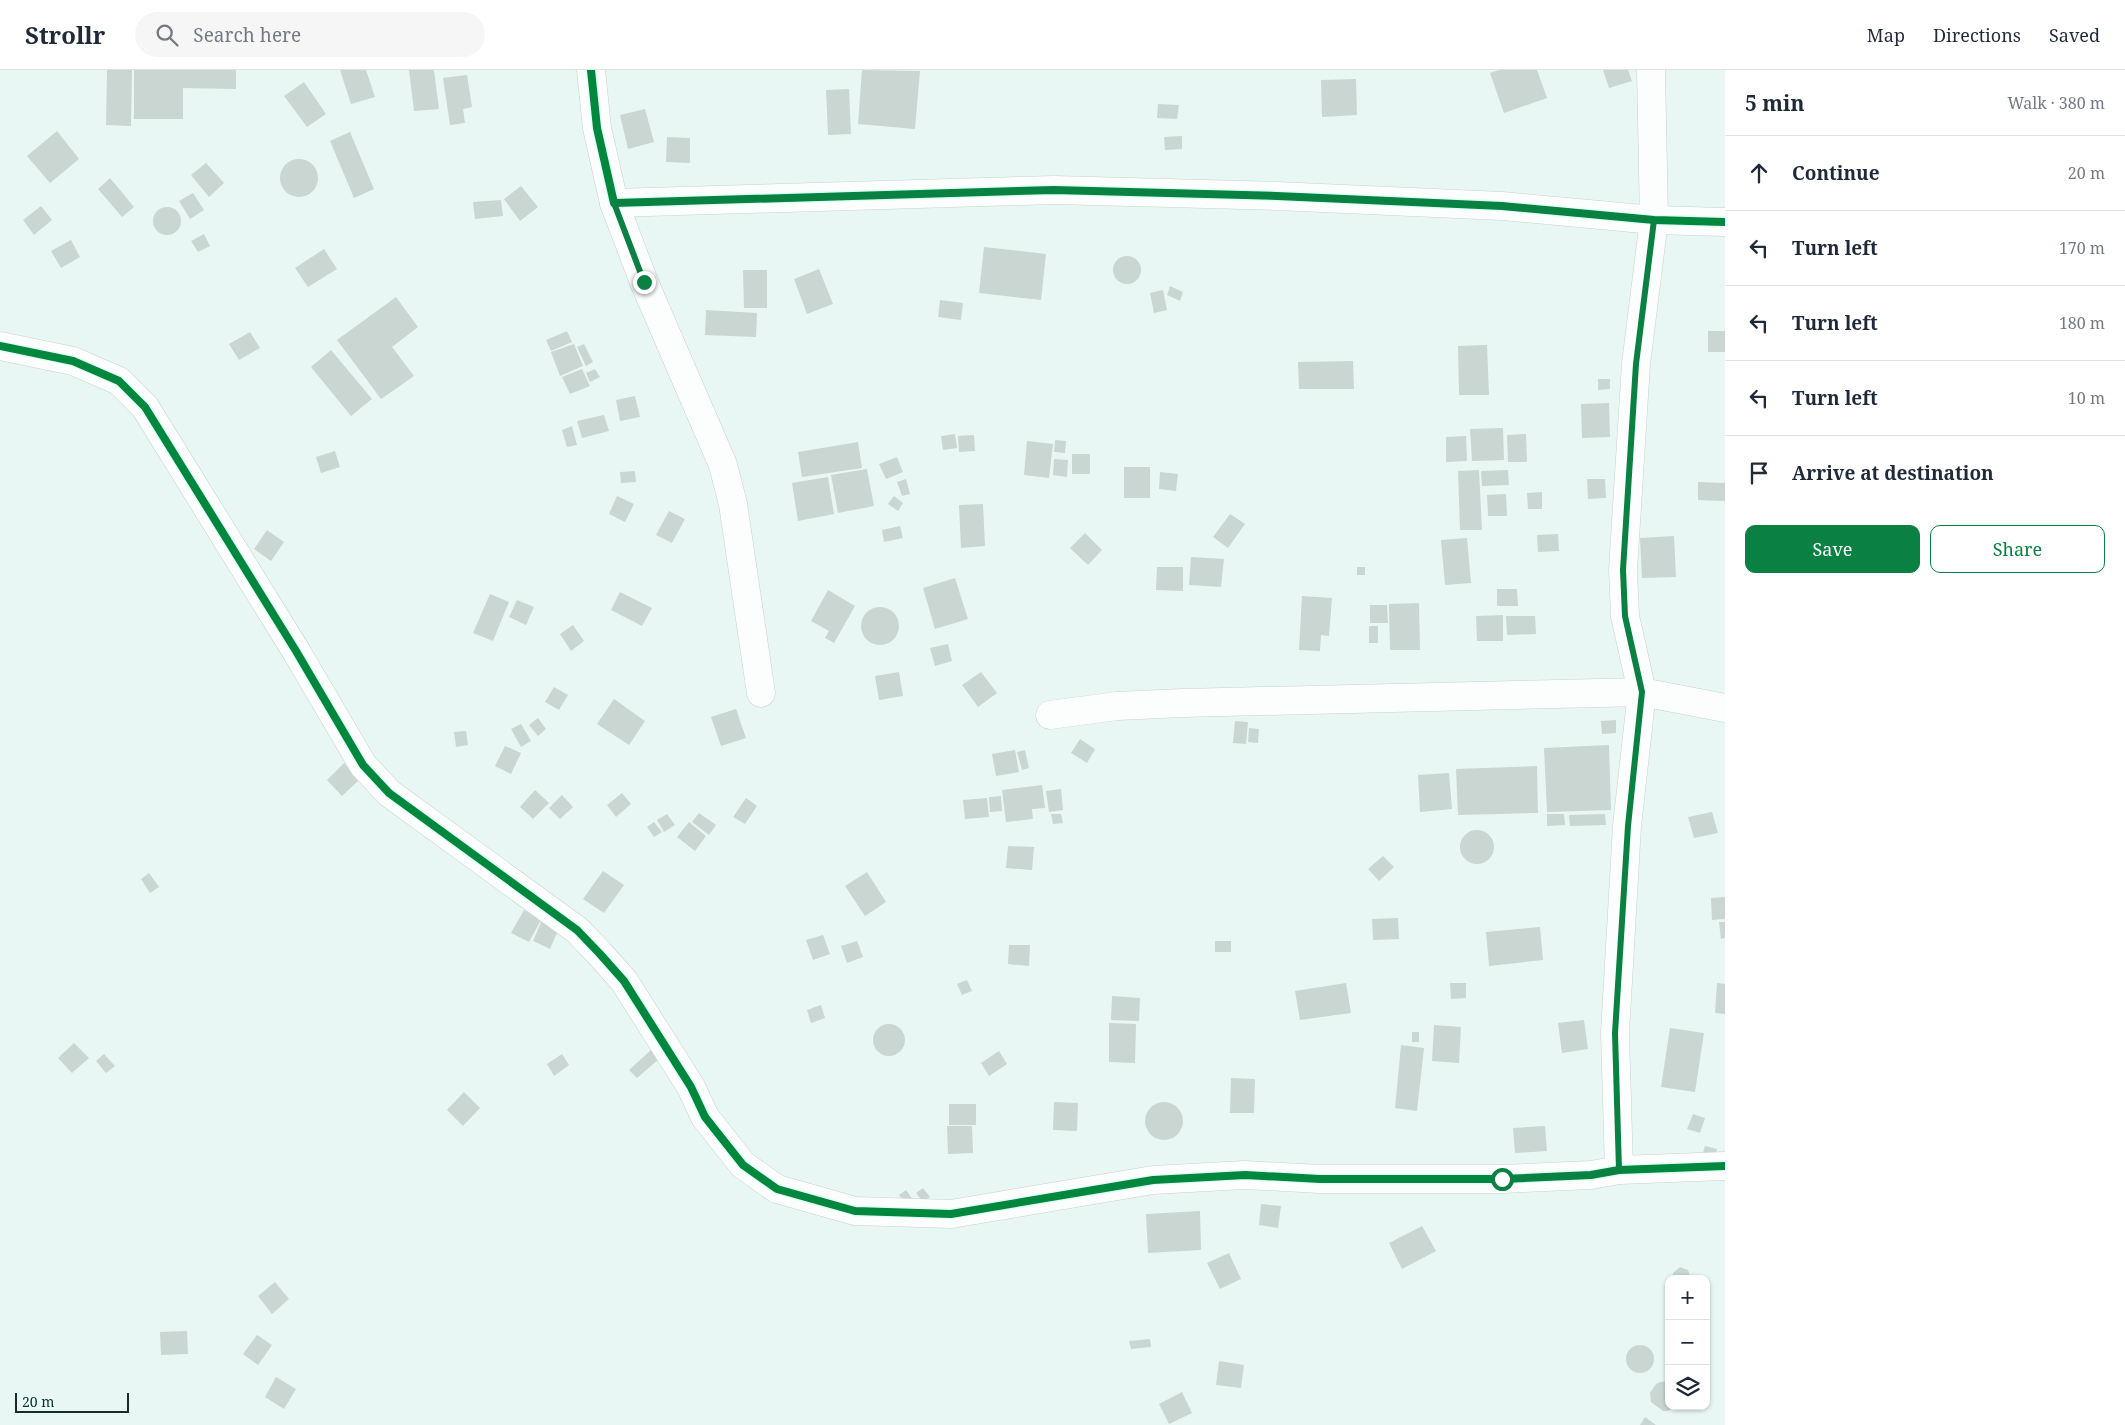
<!DOCTYPE html>
<html lang="en">
<head>
<meta charset="utf-8">
<style>
	:root { --surface:#fff; --page:#f6f6f7; --text:#1f2937; --muted:#747a83; --line:#e0e1e3; --accent:#0b8043 }
	body { margin:0; font-family:"Noto Serif",serif; background:var(--page); color:var(--text) }
	.controls { position:absolute; right:15px; bottom:15px; display:grid; overflow:hidden; border-radius:10px; box-shadow:0 1px 4px #0004 }
	.controls button { width:45px; height:45px; display:grid; place-items:center; padding:0; border:0; border-bottom:1px solid var(--line); background:var(--surface); color:var(--text); font:25px sans-serif }
	.scale { position:absolute; left:15px; bottom:12px; width:114px; box-sizing:border-box; padding-left:5px; border:2px solid #1a2b28; border-top:0; font-size:14px; line-height:18px; white-space:nowrap; color:#1a2b28; -webkit-text-stroke:4px #e3fdf8; paint-order:stroke }
	.stop { position:absolute; width:15px; height:15px; margin:-11px; border:4px solid #0b8043; border-radius:50%; background:#fff }
	.stop.end { background:#0b8043; border-color:#fff; box-shadow:0 1px 5px #0008 }
	.list { margin:0; padding:0; list-style:none }
	h2 { display:flex; justify-content:space-between; align-items:center; height:65px; margin:0; padding:0 20px; font-size:21px }
	h2 small { font-size:16px; font-weight:400; color:var(--muted) }
	.list li { display:grid; grid-template-columns:32px 1fr auto; gap:15px; align-items:center; box-sizing:border-box; height:75px; padding:0 20px; border-top:1px solid var(--line) }
	.list b { display:block; font-size:19px; white-space:nowrap }
	.list em { font-size:16px; font-style:normal; color:var(--muted) }
	.actions { display:flex; gap:10px; padding:15px 20px }
	.actions a { flex:1; padding:11px 0; border:1px solid var(--accent); border-radius:10px; text-align:center; font-size:18px; color:var(--accent) }
	.actions .main { background:var(--accent); color:#fff }
	.icon { flex:none; width:28px; height:28px; fill:none; stroke:currentColor; stroke-width:2; stroke-linecap:round; stroke-linejoin:round }
	.map { position:relative; flex:none; width:1725px; height:1355px; overflow:hidden }
	header { display:flex; align-items:center; gap:30px; box-sizing:border-box; height:70px; padding:0 25px; background:var(--surface); border-bottom:1px solid var(--line) }
	header strong { font-size:24px }
	nav { display:flex; gap:28px; margin-inline-start:auto; font-size:18px }
	.search { width:350px; height:45px; background:var(--page); display:flex; align-items:center; gap:12px; box-sizing:border-box; padding:0 18px; border-radius:28px; color:var(--muted); font-size:19px }
	main { display:flex }
	aside { flex:1; background:var(--surface) }
	.map>svg:first-child { display:block }
	.building { fill:#c9d6d1 }
	.lines { fill:none; stroke-linecap:round; stroke-linejoin:round }
	.street-casing { stroke:#c4d2cf; stroke-width:29 }
	.street { stroke:#fcfefd; stroke-width:28 }
	.cycleway-casing { stroke:#e3fdf8; stroke-width:11 }
	.cycleway { stroke:#00873e; stroke-width:8 }
	.route { stroke:#0b8043; stroke-width:6 }
</style>
</head>
<body>
<header>
<strong>Strollr</strong>
<div class="search"><svg class="icon" aria-label="search" viewBox="0 0 24 24"><circle cx="10" cy="10" r="6"/><path d="M15 15l6 6"/></svg>Search here</div>
<nav><a>Map</a><a>Directions</a><a>Saved</a></nav>
</header>
<main>
<div class="map">
<svg width="1725" height="1355" viewBox="0 0 1725 1355">
	<rect width="100%" height="100%" fill="#e9f7f4"/>
	<g class="building">
		<path d="M 107,0 L 132,0 L 131,56 L 106,55 Z"/>
		<path d="M 134,0 L 236,0 L 236,19 L 183,18 L 183,49 L 134,49 Z"/>
		<path d="M 340,0 L 366,0 L 375,27 L 351,34 Z"/>
		<path d="M 409,0 L 434,0 L 439,39 L 414,41 Z"/>
		<path d="M 862,0 L 920,1 L 915,59 L 858,54 Z"/>
		<path d="M 1499,0 L 1537,0 L 1547,28 L 1504,43 L 1490,3 Z"/>
		<path d="M 1603,0 L 1628,0 L 1632,11 L 1609,18 Z"/>
		<path d="M 467,5 L 472,37 L 463,39 L 465,53 L 450,55 L 443,8 Z"/>
		<path d="M 1356,9 L 1357,45 L 1322,47 L 1321,10 Z"/>
		<path d="M 304,12 L 326,44 L 307,57 L 284,26 Z"/>
		<path d="M 849,19 L 851,64 L 828,65 L 826,20 Z"/>
		<path d="M 1158,34 L 1179,35 L 1177,49 L 1157,48 Z"/>
		<path d="M 645,39 L 654,72 L 628,79 L 620,45 Z"/>
		<path d="M 57,61 L 79,89 L 50,113 L 27,86 Z"/>
		<path d="M 350,62 L 374,119 L 354,128 L 330,71 Z"/>
		<path d="M 1182,66 L 1182,79 L 1165,80 L 1164,67 Z"/>
		<path d="M 667,67 L 690,68 L 690,93 L 666,92 Z"/>
		<circle cx="299" cy="108" r="19"/>
		<path d="M 206,93 L 224,113 L 209,127 L 191,105 Z"/>
		<path d="M 110,108 L 134,137 L 122,147 L 98,119 Z"/>
		<path d="M 521,116 L 538,137 L 520,151 L 504,129 Z"/>
		<path d="M 193,123 L 204,140 L 190,149 L 179,131 Z"/>
		<path d="M 501,130 L 503,146 L 475,149 L 473,132 Z"/>
		<path d="M 41,136 L 52,150 L 34,165 L 23,150 Z"/>
		<circle cx="167" cy="151" r="14"/>
		<path d="M 204,164 L 210,176 L 198,182 L 191,171 Z"/>
		<path d="M 71,170 L 80,187 L 61,198 L 51,181 Z"/>
		<path d="M 984,177 L 1046,184 L 1041,230 L 979,223 Z"/>
		<path d="M 324,179 L 337,199 L 308,217 L 295,198 Z"/>
		<circle cx="1127" cy="200" r="14"/>
		<path d="M 819,199 L 833,234 L 807,244 L 794,209 Z"/>
		<path d="M 743,200 L 767,200 L 767,238 L 744,238 Z"/>
		<path d="M 1170,216 L 1183,222 L 1180,231 L 1167,225 Z"/>
		<path d="M 1163,220 L 1167,240 L 1154,243 L 1150,223 Z"/>
		<path d="M 396,227 L 418,257 L 392,277 L 414,306 L 381,329 L 337,270 Z"/>
		<path d="M 940,230 L 963,233 L 961,250 L 938,247 Z"/>
		<path d="M 706,240 L 757,243 L 756,267 L 705,265 Z"/>
		<path d="M 567,261 L 572,272 L 551,281 L 546,270 Z"/>
		<rect x="1708" y="261" width="17" height="21"/>
		<path d="M 250,262 L 260,278 L 239,290 L 229,274 Z"/>
		<path d="M 574,274 L 583,296 L 560,306 L 551,282 Z"/>
		<path d="M 584,274 L 593,292 L 586,296 L 577,277 Z"/>
		<path d="M 1487,275 L 1489,325 L 1459,325 L 1458,276 Z"/>
		<path d="M 331,280 L 372,329 L 351,346 L 311,297 Z"/>
		<path d="M 1353,291 L 1354,319 L 1299,319 L 1298,292 Z"/>
		<path d="M 582,299 L 590,316 L 570,324 L 562,307 Z"/>
		<path d="M 595,299 L 600,307 L 590,312 L 586,303 Z"/>
		<path d="M 1598,309 L 1610,309 L 1610,319 L 1598,320 Z"/>
		<path d="M 635,326 L 640,347 L 620,351 L 616,330 Z"/>
		<path d="M 1609,333 L 1610,367 L 1582,368 L 1581,334 Z"/>
		<path d="M 604,345 L 609,361 L 582,368 L 577,351 Z"/>
		<path d="M 572,356 L 577,375 L 567,377 L 562,360 Z"/>
		<path d="M 1503,358 L 1504,390 L 1472,391 L 1470,359 Z"/>
		<path d="M 955,364 L 957,378 L 943,380 L 941,366 Z"/>
		<path d="M 1526,364 L 1527,392 L 1508,392 L 1507,365 Z"/>
		<path d="M 974,365 L 975,381 L 959,382 L 958,366 Z"/>
		<path d="M 1466,366 L 1467,391 L 1446,392 L 1446,367 Z"/>
		<path d="M 1055,370 L 1066,371 L 1065,383 L 1054,382 Z"/>
		<path d="M 1027,371 L 1053,374 L 1049,408 L 1024,405 Z"/>
		<path d="M 858,372 L 862,398 L 802,407 L 798,382 Z"/>
		<path d="M 335,381 L 340,397 L 321,403 L 316,387 Z"/>
		<rect x="1072" y="384" width="18" height="20"/>
		<path d="M 897,387 L 903,402 L 886,409 L 879,394 Z"/>
		<path d="M 1054,389 L 1068,390 L 1067,407 L 1053,405 Z"/>
		<rect x="1124" y="397" width="26" height="31"/>
		<path d="M 867,399 L 874,436 L 838,443 L 831,405 Z"/>
		<path d="M 1479,400 L 1482,460 L 1460,460 L 1458,401 Z"/>
		<path d="M 1508,400 L 1509,415 L 1482,416 L 1481,401 Z"/>
		<path d="M 635,401 L 636,412 L 621,413 L 620,402 Z"/>
		<path d="M 1160,402 L 1178,404 L 1176,421 L 1159,419 Z"/>
		<path d="M 828,407 L 834,444 L 798,451 L 792,413 Z"/>
		<path d="M 906,409 L 910,424 L 902,426 L 897,412 Z"/>
		<path d="M 1587,409 L 1605,409 L 1606,428 L 1588,429 Z"/>
		<path d="M 1698,412 L 1725,413 L 1725,431 L 1698,430 Z"/>
		<path d="M 1542,422 L 1542,439 L 1528,439 L 1527,423 Z"/>
		<path d="M 1506,424 L 1507,446 L 1488,446 L 1487,425 Z"/>
		<path d="M 617,426 L 634,434 L 625,452 L 609,444 Z"/>
		<path d="M 894,426 L 903,433 L 898,441 L 888,434 Z"/>
		<path d="M 983,434 L 985,476 L 961,478 L 959,435 Z"/>
		<path d="M 669,441 L 685,449 L 672,473 L 656,465 Z"/>
		<path d="M 1230,444 L 1245,454 L 1228,478 L 1213,467 Z"/>
		<path d="M 900,456 L 903,468 L 884,472 L 882,460 Z"/>
		<path d="M 267,460 L 284,472 L 271,491 L 254,479 Z"/>
		<path d="M 1085,463 L 1102,480 L 1088,495 L 1070,478 Z"/>
		<path d="M 1558,464 L 1559,481 L 1538,482 L 1537,465 Z"/>
		<path d="M 1674,466 L 1676,507 L 1642,508 L 1640,468 Z"/>
		<path d="M 1467,468 L 1471,513 L 1445,515 L 1441,470 Z"/>
		<path d="M 1191,487 L 1224,489 L 1221,517 L 1189,515 Z"/>
		<path d="M 1157,497 L 1183,497 L 1183,521 L 1156,520 Z"/>
		<rect x="1357" y="497" width="8" height="8"/>
		<path d="M 955,508 L 968,549 L 935,559 L 923,518 Z"/>
		<path d="M 1497,519 L 1517,519 L 1518,536 L 1497,536 Z"/>
		<path d="M 828,520 L 855,536 L 834,573 L 825,568 L 829,561 L 811,551 Z"/>
		<path d="M 620,522 L 652,538 L 642,556 L 611,540 Z"/>
		<path d="M 490,524 L 509,532 L 493,571 L 473,563 Z"/>
		<path d="M 1302,526 L 1332,528 L 1329,566 L 1321,565 L 1320,581 L 1299,580 Z"/>
		<path d="M 517,530 L 534,537 L 526,555 L 509,547 Z"/>
		<path d="M 1419,533 L 1420,580 L 1390,580 L 1389,534 Z"/>
		<path d="M 1370,535 L 1387,535 L 1388,553 L 1370,553 Z"/>
		<circle cx="880" cy="556" r="19"/>
		<path d="M 1503,545 L 1503,571 L 1477,571 L 1476,546 Z"/>
		<path d="M 1506,546 L 1535,546 L 1536,564 L 1507,565 Z"/>
		<path d="M 573,555 L 584,571 L 571,581 L 560,564 Z"/>
		<rect x="1369" y="556" width="9" height="17"/>
		<path d="M 948,574 L 952,591 L 935,596 L 930,578 Z"/>
		<path d="M 899,602 L 903,626 L 879,630 L 875,606 Z"/>
		<path d="M 981,602 L 997,623 L 978,637 L 962,615 Z"/>
		<path d="M 554,617 L 568,625 L 559,640 L 545,632 Z"/>
		<path d="M 614,629 L 645,651 L 629,675 L 597,654 Z"/>
		<path d="M 736,639 L 746,668 L 721,676 L 711,647 Z"/>
		<path d="M 538,648 L 546,659 L 538,666 L 529,655 Z"/>
		<path d="M 1616,650 L 1616,663 L 1602,664 L 1601,651 Z"/>
		<path d="M 1235,651 L 1248,652 L 1246,674 L 1233,673 Z"/>
		<path d="M 521,654 L 531,671 L 521,677 L 511,659 Z"/>
		<path d="M 1249,658 L 1259,659 L 1258,673 L 1248,672 Z"/>
		<path d="M 466,661 L 468,675 L 456,677 L 454,662 Z"/>
		<path d="M 1080,669 L 1095,679 L 1087,693 L 1071,683 Z"/>
		<path d="M 1609,675 L 1611,740 L 1547,742 L 1544,678 Z"/>
		<path d="M 505,676 L 521,683 L 511,704 L 495,696 Z"/>
		<path d="M 1015,680 L 1019,702 L 996,706 L 992,684 Z"/>
		<path d="M 1025,680 L 1029,698 L 1022,700 L 1017,682 Z"/>
		<path d="M 344,693 L 359,710 L 342,726 L 327,710 Z"/>
		<path d="M 1537,696 L 1538,743 L 1458,745 L 1456,699 Z"/>
		<path d="M 1449,703 L 1452,739 L 1420,742 L 1418,705 Z"/>
		<path d="M 1042,715 L 1045,738 L 1032,739 L 1033,749 L 1006,752 L 1002,720 Z"/>
		<path d="M 1061,719 L 1063,740 L 1049,742 L 1046,721 Z"/>
		<path d="M 535,720 L 549,733 L 533,749 L 520,737 Z"/>
		<path d="M 622,723 L 631,734 L 616,747 L 607,735 Z"/>
		<path d="M 562,725 L 573,737 L 560,749 L 549,738 Z"/>
		<path d="M 1001,726 L 1002,741 L 990,742 L 989,727 Z"/>
		<path d="M 746,728 L 757,736 L 745,754 L 733,747 Z"/>
		<path d="M 987,728 L 989,747 L 965,749 L 963,730 Z"/>
		<path d="M 1712,742 L 1718,763 L 1694,768 L 1688,747 Z"/>
		<path d="M 699,743 L 716,755 L 709,765 L 692,752 Z"/>
		<path d="M 667,744 L 675,755 L 664,762 L 657,750 Z"/>
		<path d="M 1051,744 L 1061,744 L 1063,753 L 1053,754 Z"/>
		<path d="M 1547,744 L 1564,744 L 1565,755 L 1547,756 Z"/>
		<path d="M 1605,744 L 1606,755 L 1570,756 L 1569,745 Z"/>
		<path d="M 654,752 L 662,762 L 654,767 L 647,757 Z"/>
		<path d="M 689,752 L 706,766 L 695,781 L 677,767 Z"/>
		<circle cx="1477" cy="777" r="17"/>
		<path d="M 1008,776 L 1034,777 L 1032,800 L 1006,798 Z"/>
		<path d="M 1383,786 L 1394,797 L 1379,811 L 1368,799 Z"/>
		<path d="M 603,801 L 624,815 L 604,843 L 583,829 Z"/>
		<path d="M 867,802 L 886,832 L 865,846 L 845,816 Z"/>
		<path d="M 149,803 L 159,817 L 150,823 L 141,809 Z"/>
		<path d="M 1725,827 L 1725,849 L 1712,850 L 1711,828 Z"/>
		<path d="M 524,840 L 541,850 L 529,872 L 511,863 Z"/>
		<path d="M 1398,848 L 1399,869 L 1373,870 L 1372,849 Z"/>
		<path d="M 542,850 L 559,858 L 550,879 L 533,871 Z"/>
		<path d="M 1719,852 L 1725,852 L 1725,868 L 1721,869 Z"/>
		<path d="M 1540,857 L 1543,890 L 1489,896 L 1486,862 Z"/>
		<path d="M 823,865 L 830,884 L 813,890 L 806,870 Z"/>
		<path d="M 857,871 L 863,887 L 847,893 L 841,876 Z"/>
		<rect x="1215" y="871" width="16" height="11"/>
		<path d="M 1009,875 L 1030,875 L 1029,896 L 1008,894 Z"/>
		<path d="M 967,910 L 972,921 L 962,925 L 957,914 Z"/>
		<path d="M 1346,913 L 1351,943 L 1300,950 L 1295,921 Z"/>
		<path d="M 1450,913 L 1466,913 L 1466,928 L 1451,929 Z"/>
		<path d="M 1717,913 L 1725,914 L 1725,944 L 1715,943 Z"/>
		<path d="M 1112,926 L 1140,928 L 1139,951 L 1111,950 Z"/>
		<path d="M 821,935 L 825,948 L 811,953 L 807,940 Z"/>
		<path d="M 1584,950 L 1588,979 L 1562,983 L 1558,953 Z"/>
		<path d="M 1109,953 L 1136,954 L 1135,993 L 1109,992 Z"/>
		<circle cx="889" cy="970" r="16"/>
		<path d="M 1434,955 L 1461,957 L 1459,993 L 1432,991 Z"/>
		<path d="M 1670,958 L 1704,963 L 1695,1022 L 1661,1017 Z"/>
		<rect x="1412" y="962" width="7" height="10"/>
		<path d="M 74,973 L 89,988 L 72,1003 L 58,988 Z"/>
		<path d="M 1401,975 L 1424,978 L 1417,1041 L 1395,1038 Z"/>
		<path d="M 651,980 L 659,989 L 637,1008 L 629,1000 Z"/>
		<path d="M 999,981 L 1007,994 L 989,1006 L 981,993 Z"/>
		<path d="M 104,984 L 115,996 L 106,1003 L 96,991 Z"/>
		<path d="M 562,984 L 569,995 L 554,1006 L 547,994 Z"/>
		<path d="M 1231,1008 L 1255,1009 L 1254,1043 L 1230,1043 Z"/>
		<path d="M 464,1022 L 480,1038 L 463,1056 L 447,1040 Z"/>
		<path d="M 1054,1032 L 1078,1033 L 1077,1061 L 1053,1060 Z"/>
		<circle cx="1164" cy="1051" r="19"/>
		<rect x="949" y="1034" width="27" height="21"/>
		<path d="M 1693,1044 L 1705,1048 L 1700,1063 L 1687,1059 Z"/>
		<path d="M 947,1056 L 972,1056 L 973,1083 L 948,1084 Z"/>
		<path d="M 1545,1056 L 1547,1081 L 1515,1083 L 1513,1058 Z"/>
		<path d="M 1705,1076 L 1717,1079 L 1714,1089 L 1702,1086 Z"/>
		<path d="M 923,1118 L 930,1127 L 923,1132 L 916,1123 Z"/>
		<path d="M 906,1120 L 918,1137 L 912,1141 L 899,1125 Z"/>
		<path d="M 1261,1134 L 1281,1136 L 1278,1158 L 1259,1155 Z"/>
		<path d="M 1200,1141 L 1201,1180 L 1148,1183 L 1146,1144 Z"/>
		<path d="M 1422,1156 L 1436,1181 L 1402,1199 L 1389,1173 Z"/>
		<path d="M 1229,1183 L 1241,1209 L 1220,1219 L 1207,1193 Z"/>
		<path d="M 1680,1197 L 1688,1200 L 1691,1209 L 1672,1209 L 1673,1203 Z"/>
		<path d="M 275,1212 L 289,1229 L 272,1244 L 258,1226 Z"/>
		<path d="M 187,1261 L 188,1284 L 161,1285 L 160,1262 Z"/>
		<path d="M 257,1265 L 272,1275 L 258,1295 L 243,1284 Z"/>
		<path d="M 1150,1269 L 1151,1277 L 1131,1279 L 1129,1271 Z"/>
		<circle cx="1640" cy="1289" r="14"/>
		<path d="M 1219,1291 L 1244,1295 L 1241,1318 L 1216,1315 Z"/>
		<path d="M 276,1307 L 296,1319 L 284,1339 L 265,1327 Z"/>
		<path d="M 1669,1311 L 1669,1336 L 1676,1336 L 1668,1341 L 1663,1341 L 1651,1332 L 1650,1323 L 1656,1314 L 1660,1312 Z"/>
		<path d="M 1182,1322 L 1192,1343 L 1169,1354 L 1159,1334 Z"/>
		<path d="M 1645,1347 L 1656,1355 L 1640,1355 Z"/>
	</g>
	<g class="lines">
		<g class="street-casing">
			<g id="street">
				<path d="M 591,0 L 597,58 L 614,133 L 1054,120 L 1277,126 L 1502,136 L 1654,150 L 1725,152"/>
				<path d="M 614,133 L 644,212 L 723,395 L 733,434 L 761,623"/>
				<path d="M 0,276 L 73,291 L 119,311 L 145,337 L 296,581 L 363,695 L 389,723 L 577,860 L 600,884 L 624,911 L 691,1017 L 705,1047 L 743,1095 L 777,1119 L 855,1141 L 951,1144 L 1153,1110 L 1245,1105 L 1320,1109 L 1502,1109 L 1591,1105 L 1619,1100 L 1725,1096"/>
				<path d="M 1050,645 L 1117,636 L 1183,633 L 1642,622 L 1625,546 L 1623,500 L 1636,294 L 1654,150 L 1651,0"/>
				<path d="M 1619,1100 L 1615,963 L 1627,756 L 1642,622 L 1725,638"/>
			</g>
		</g>
		<use href="#street" class="street"/>
		<g class="cycleway-casing">
			<g id="cycleway">
				<path d="M 591,0 L 597,58 L 614,133 L 1054,120 L 1277,126 L 1502,136 L 1654,150 L 1725,152"/>
				<path d="M 0,276 L 73,291 L 119,311 L 145,337 L 296,581 L 363,695 L 389,723 L 577,860 L 600,884 L 624,911 L 691,1017 L 705,1047 L 743,1095 L 777,1119 L 855,1141 L 951,1144 L 1153,1110 L 1245,1105 L 1320,1109 L 1502,1109 L 1591,1105 L 1619,1100 L 1725,1096"/>
			</g>
		</g>
		<use href="#cycleway" class="cycleway"/>
	</g>
	<g class="lines">
		<path class="route" d="M 644,212 L 614,133 L 1054,120 L 1277,126 L 1502,136 L 1654,150 L 1636,294 L 1623,500 L 1625,546 L 1642,622 L 1628,756 L 1615,963 L 1619,1100 L 1590,1105 L 1502,1109"/>
	</g>
</svg>
<div class="controls">
<button>+</button>
<button>−</button>
<button><svg class="icon" aria-label="layers" viewBox="0 0 24 24"><path d="M12 4l9 5-9 5-9-5zM3 14l9 5 9-5"/></svg></button>
</div>
<div class="scale">20 m</div>
<div class="stop" style="left:1502px;top:1109px"></div>
<div class="stop end" style="left:644px;top:212px"></div>
</div>
<aside>
<h2>5 min<small>Walk · 380 m</small></h2>
<ul class="list">
<li><svg class="icon" aria-label="ahead" viewBox="0 0 24 24"><path d="M12 20V5M6 11l6-6 6 6"/></svg><div><b>Continue</b></div><em>20 m</em></li>
<li><svg class="icon" aria-label="left" viewBox="0 0 24 24"><path d="M17 20v-9H6M10 6l-5 5 5 5"/></svg><div><b>Turn left</b></div><em>170 m</em></li>
<li><svg class="icon" aria-label="left" viewBox="0 0 24 24"><path d="M17 20v-9H6M10 6l-5 5 5 5"/></svg><div><b>Turn left</b></div><em>180 m</em></li>
<li><svg class="icon" aria-label="left" viewBox="0 0 24 24"><path d="M17 20v-9H6M10 6l-5 5 5 5"/></svg><div><b>Turn left</b></div><em>10 m</em></li>
<li><svg class="icon" aria-label="arrive" viewBox="0 0 24 24"><path d="M6 21V4h12l-3 4 3 4H6"/></svg><div><b>Arrive at destination</b></div></li>
</ul>
<div class="actions"><a class="main">Save</a><a>Share</a></div>
</aside>
</main>
</body>
</html>
